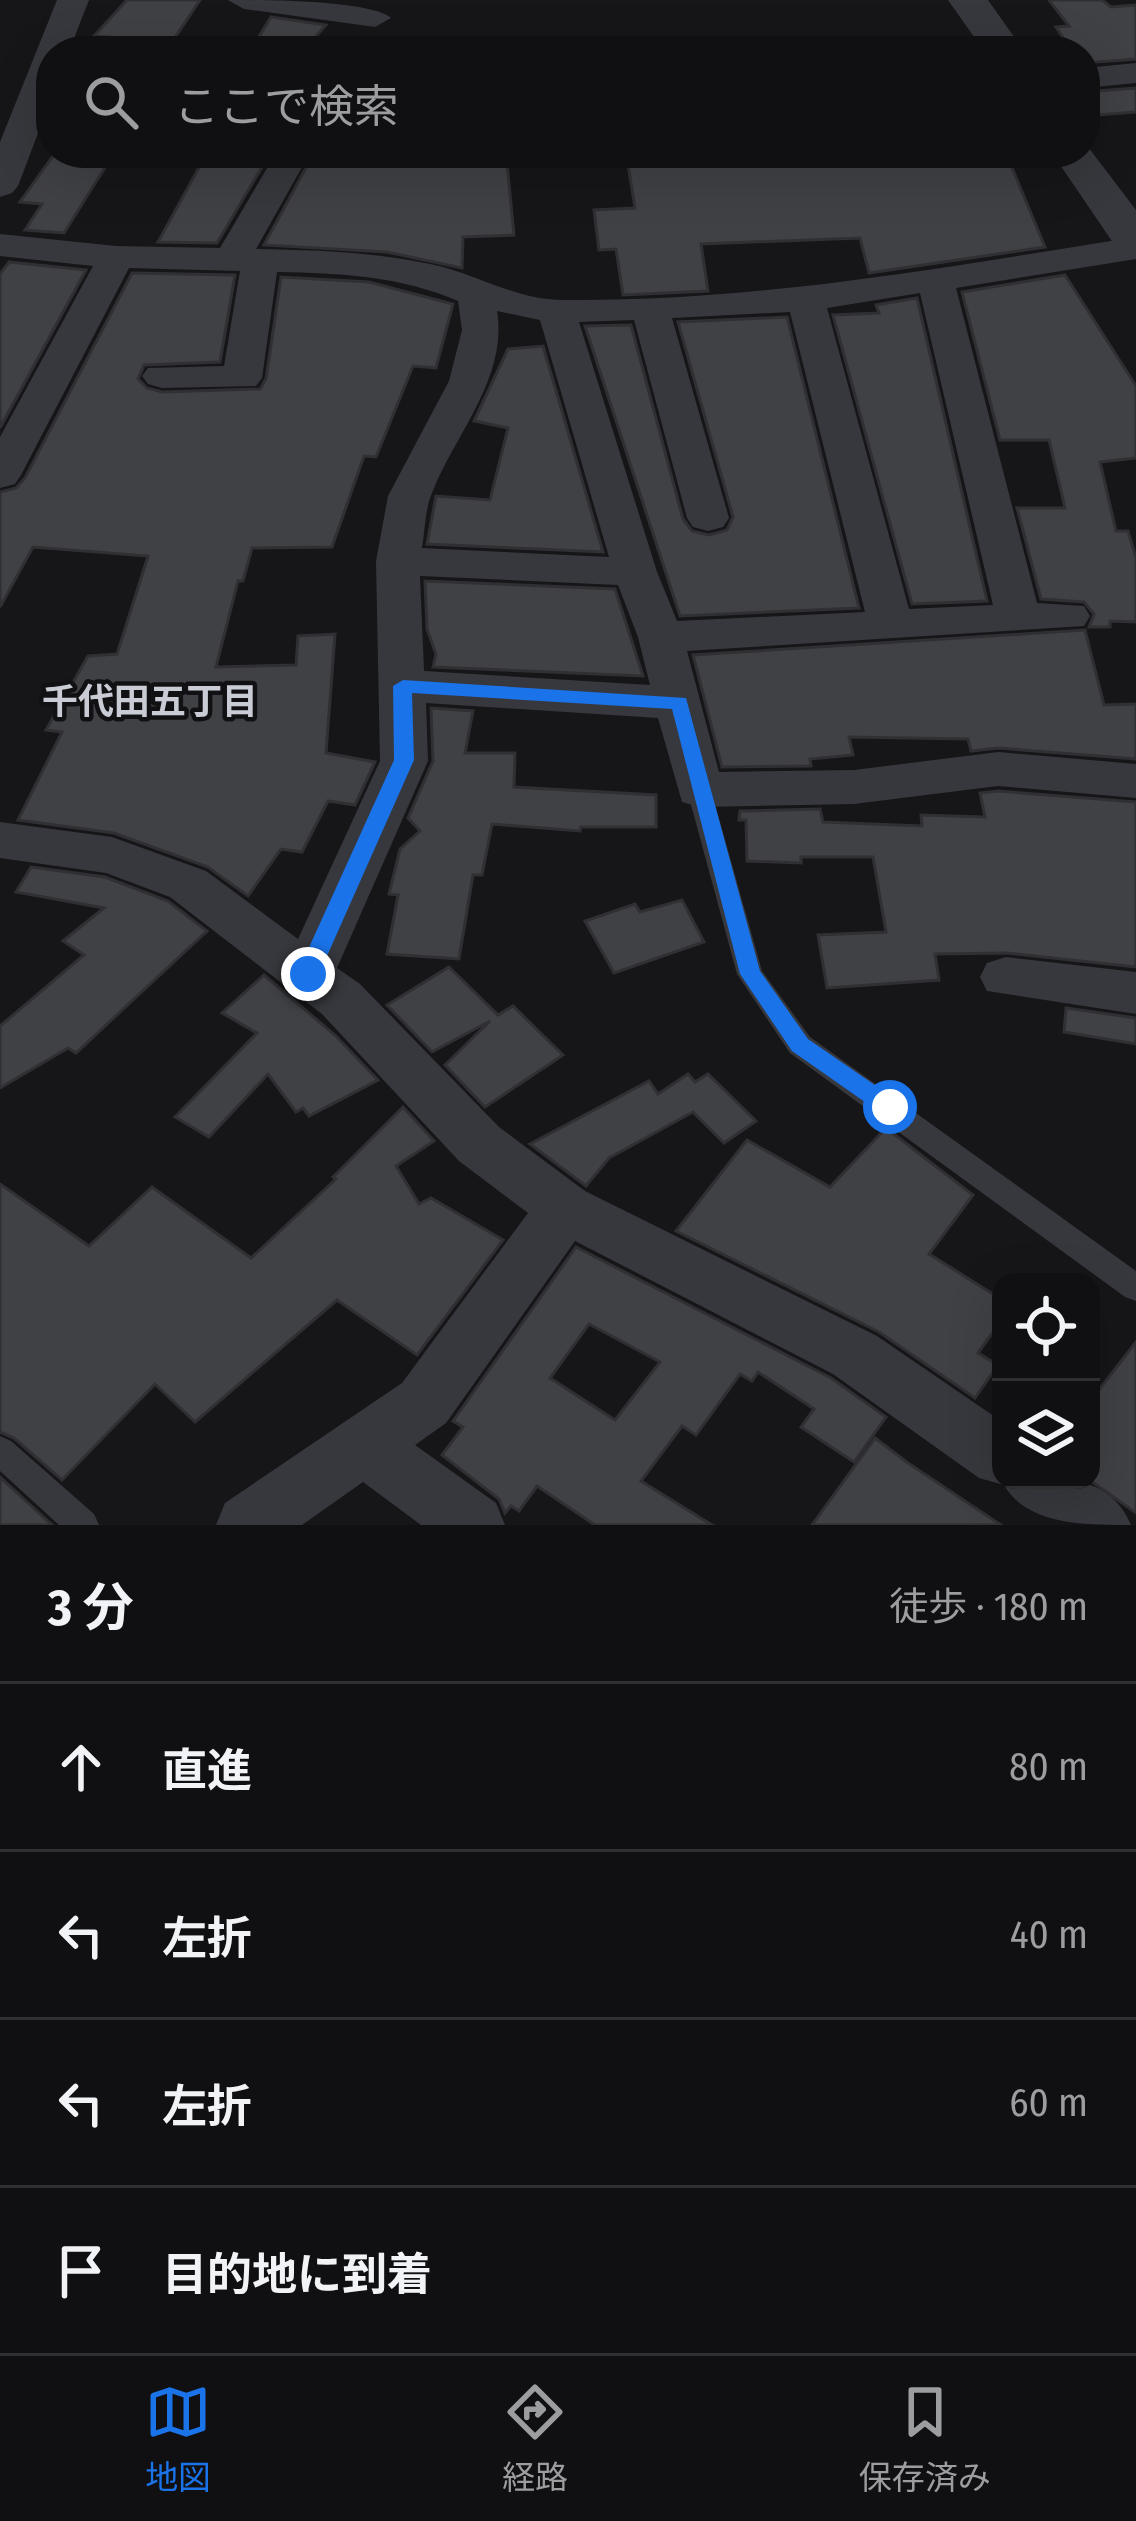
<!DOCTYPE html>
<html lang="ja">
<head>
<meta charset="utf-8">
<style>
	:root { --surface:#101012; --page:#1e1e20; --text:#f1f3f6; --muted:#9c9d9f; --line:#303032; --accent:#1a73e8 }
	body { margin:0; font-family:"Fira Sans Condensed","Noto Sans JP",sans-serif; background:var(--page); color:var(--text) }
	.controls { position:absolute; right:36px; bottom:36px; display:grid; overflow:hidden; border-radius:24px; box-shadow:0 12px 48px #0002 }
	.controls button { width:108px; height:108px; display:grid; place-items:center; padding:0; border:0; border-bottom:3px solid var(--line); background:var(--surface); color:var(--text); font:60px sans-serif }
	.stop { position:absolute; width:36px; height:36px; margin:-27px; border:9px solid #1a73e8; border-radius:50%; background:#fff }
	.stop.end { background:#1a73e8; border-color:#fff; box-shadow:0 3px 12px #0008 }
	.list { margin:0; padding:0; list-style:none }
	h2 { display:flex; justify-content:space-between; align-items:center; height:156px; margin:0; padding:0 48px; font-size:51px }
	h2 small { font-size:39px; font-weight:400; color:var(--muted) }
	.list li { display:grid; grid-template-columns:78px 1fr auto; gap:36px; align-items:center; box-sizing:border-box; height:168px; padding:0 48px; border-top:3px solid var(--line) }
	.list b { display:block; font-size:45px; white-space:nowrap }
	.list em { font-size:39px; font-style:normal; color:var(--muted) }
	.icon { flex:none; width:66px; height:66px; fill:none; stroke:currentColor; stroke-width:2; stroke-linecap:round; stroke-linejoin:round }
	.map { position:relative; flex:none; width:1136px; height:1525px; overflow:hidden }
	.search { position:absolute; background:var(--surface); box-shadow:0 12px 48px #0002; left:36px; right:36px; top:36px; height:132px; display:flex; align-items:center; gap:30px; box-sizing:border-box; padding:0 42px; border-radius:48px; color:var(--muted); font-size:45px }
	.sheet { height:828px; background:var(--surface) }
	nav { display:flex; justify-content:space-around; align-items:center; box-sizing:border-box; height:168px; border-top:3px solid var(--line); background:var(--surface); font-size:33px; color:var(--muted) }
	nav a { display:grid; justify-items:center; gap:6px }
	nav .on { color:var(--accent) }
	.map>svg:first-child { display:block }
	.building { fill:#404145; stroke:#303034; stroke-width:3; fill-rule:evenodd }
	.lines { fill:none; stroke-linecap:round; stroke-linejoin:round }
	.service { fill:#37383d; fill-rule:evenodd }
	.minor { fill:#37383d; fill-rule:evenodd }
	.tertiary { fill:#37383d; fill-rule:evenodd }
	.route { fill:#1a73e8 }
	.labels { text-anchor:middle; stroke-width:9; stroke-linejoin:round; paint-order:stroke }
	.neighbourhood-label { font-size:36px; font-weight:bold; fill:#c9ccd4; stroke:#111113 }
</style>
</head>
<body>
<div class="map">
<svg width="1136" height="1525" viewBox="0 0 1136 1525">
	<rect width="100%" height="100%" fill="#161618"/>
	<g class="building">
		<path d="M 127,0 L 200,0 L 172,42 L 94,36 Z"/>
		<path d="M 1049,0 L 1102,0 L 1111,7 L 1136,5 L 1136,59 L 1085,63 L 1085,51 L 1072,51 L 1056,27 L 1069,26 Z"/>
		<path d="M 271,17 L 326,25 L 303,51 L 250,51 Z"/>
		<path d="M 1136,88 L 1136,112 L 1085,116 L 1085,92 Z"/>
		<path d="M 55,153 L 114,153 L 64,233 L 25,230 L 42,204 L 20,202 Z"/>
		<path d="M 314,153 L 506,153 L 514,235 L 463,237 L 462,268 L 387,252 L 264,245 Z"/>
		<path d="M 626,153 L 1006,153 L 1045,247 L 869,273 L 860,238 L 701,244 L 708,291 L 623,295 L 616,249 L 599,250 L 594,210 L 635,208 Z"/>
		<path d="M 202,162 L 262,167 L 217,243 L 158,242 Z"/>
		<path d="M 9,262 L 86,270 L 0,428 L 0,274 Z"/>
		<path d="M 132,273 L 235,275 L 220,362 L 144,365 L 138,379 L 147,388 L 162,392 L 260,389 L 266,379 L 281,277 L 369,282 L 453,304 L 436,368 L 413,366 L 376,457 L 364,456 L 332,547 L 252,548 L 243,581 L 238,581 L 216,667 L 296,665 L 298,636 L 335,634 L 326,753 L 375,762 L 355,805 L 328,801 L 302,852 L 281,849 L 248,896 L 208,867 L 114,833 L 18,820 L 62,732 L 46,730 L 88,656 L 117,654 L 148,556 L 33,547 L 0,607 L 0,492 L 16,488 L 25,478 Z"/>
		<path d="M 1065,275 L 1136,386 L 1136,458 L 1100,462 L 1116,531 L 1128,531 L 1136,558 L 1136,622 L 1110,621 L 1110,627 L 1089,627 L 1094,614 L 1084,602 L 1041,599 L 1017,508 L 1065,508 L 1049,440 L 1000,440 L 962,292 Z"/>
		<path d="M 917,298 L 987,601 L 912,604 L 833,315 L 879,313 L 876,305 Z"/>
		<path d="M 787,317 L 859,608 L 680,616 L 585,326 L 631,325 L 683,519 L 692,531 L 709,535 L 727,530 L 733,517 L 678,322 Z"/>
		<path d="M 543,346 L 603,552 L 427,544 L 436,496 L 490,500 L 508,428 L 474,421 L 508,349 Z"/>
		<path d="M 425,581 L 615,589 L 643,676 L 433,667 L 436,654 L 427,629 Z"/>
		<path d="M 1085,630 L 1104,705 L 1136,704 L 1136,759 L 998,748 L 971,751 L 968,739 L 849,737 L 853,755 L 810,759 L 811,766 L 722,767 L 693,655 Z"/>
		<path d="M 431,708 L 473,711 L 465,753 L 515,753 L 514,787 L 656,795 L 656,827 L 581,827 L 580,831 L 492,824 L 482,875 L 473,875 L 459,959 L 387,954 L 398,895 L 389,894 L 400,849 L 420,831 L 408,818 L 433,761 Z"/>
		<path d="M 998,791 L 1136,802 L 1136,967 L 1007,953 L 935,954 L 939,980 L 827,988 L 818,935 L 886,932 L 873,857 L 801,857 L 801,863 L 747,861 L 746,820 L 739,820 L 740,811 L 820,809 L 823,822 L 922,826 L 921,815 L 985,817 L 980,793 Z"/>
		<path d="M 31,867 L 105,877 L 168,901 L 207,931 L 76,1053 L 68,1048 L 0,1088 L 0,1026 L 84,955 L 63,941 L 104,908 L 16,892 Z"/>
		<path d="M 682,900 L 704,942 L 614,973 L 585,921 L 635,904 L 640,912 Z"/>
		<path d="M 449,967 L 498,1015 L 513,1006 L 563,1055 L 485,1107 L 445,1065 L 490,1021 L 432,1052 L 387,1005 Z"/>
		<path d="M 264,975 L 336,1036 L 378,1080 L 309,1116 L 303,1108 L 296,1112 L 268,1074 L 209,1137 L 175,1117 L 257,1033 L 222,1013 Z"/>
		<path d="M 1066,1008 L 1136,1018 L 1136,1044 L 1064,1032 Z"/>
		<path d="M 688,1074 L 695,1082 L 708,1074 L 756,1121 L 724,1143 L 693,1112 L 609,1158 L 586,1186 L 530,1144 L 649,1081 L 658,1094 Z"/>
		<path d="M 403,1107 L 434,1141 L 396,1166 L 419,1204 L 431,1198 L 503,1240 L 417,1355 L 337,1300 L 195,1422 L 155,1384 L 62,1480 L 14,1438 L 0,1432 L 0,1184 L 89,1246 L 152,1187 L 251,1258 L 336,1179 L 333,1177 Z"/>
		<path d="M 886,1128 L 973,1195 L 929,1254 L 1001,1299 L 1001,1321 L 978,1353 L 998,1365 L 975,1398 L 879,1332 L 676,1231 L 747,1140 L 830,1187 Z"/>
		<path d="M 576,1247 L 831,1378 L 886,1417 L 854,1462 L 801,1427 L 814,1409 L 758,1372 L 752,1381 L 740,1374 L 696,1435 L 682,1426 L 641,1481 L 712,1525 L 595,1525 L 537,1486 L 519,1511 L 511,1506 L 505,1513 L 499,1499 L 442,1455 L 463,1427 L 453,1421 ZM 589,1324 L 660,1362 L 615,1420 L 550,1378 Z"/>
		<path d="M 1136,1342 L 1136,1513 L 1091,1481 L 1091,1400 Z"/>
		<path d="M 875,1438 L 908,1463 L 1001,1525 L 812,1525 Z"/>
		<path d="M 0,1477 L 52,1525 L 0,1525 Z"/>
	</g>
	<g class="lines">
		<g class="service">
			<path d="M 699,781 L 711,790 L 762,971 L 810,1037 L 1136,1271 L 1136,1301 L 1125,1297 L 790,1053 L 737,974 L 687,790 Z"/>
			<path d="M 0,1436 L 11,1441 L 94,1514 L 99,1525 L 59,1525 L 0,1471 Z"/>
		</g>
		<g class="minor">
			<path d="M 57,0 L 89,0 L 69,51 L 51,51 L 51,99 L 18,186 L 12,193 L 0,197 L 0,142 Z"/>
			<path d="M 228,0 C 263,0 369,0 391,18 L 375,27 L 244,9 Z"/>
			<path d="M 1136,63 L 1136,83 L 1085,88 L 1085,68 Z"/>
			<path d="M 276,153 L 310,153 L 256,249 C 315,250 372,252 430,264 C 475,273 515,300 562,300 C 756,302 946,267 1136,237 L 1136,259 L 956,288 L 1037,603 L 1084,606 L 1090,616 L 1084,626 L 687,651 L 719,772 L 854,770 L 998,752 L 1136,764 L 1136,798 L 998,786 L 854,804 L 699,807 L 682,802 L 658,718 L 426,703 L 428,761 L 337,968 L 360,984 L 499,1127 L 585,1191 L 877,1336 L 1001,1421 L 1001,1480 C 1053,1480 1107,1469 1131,1525 C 1084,1525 1027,1525 1004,1485 L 979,1478 L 833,1374 L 575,1241 L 446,1423 L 415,1445 L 496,1503 L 505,1525 L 421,1525 L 363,1482 L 302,1525 L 216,1525 L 225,1503 L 402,1383 L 528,1213 L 459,1161 L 322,1014 L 170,897 L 106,873 L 0,858 L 0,822 L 112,837 L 206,871 L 298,939 L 380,761 L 376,561 L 388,496 L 449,381 L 462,330 L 458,301 C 400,276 340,273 277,272 L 262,378 L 256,386 L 162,388 L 148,384 L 142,376 L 148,368 L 224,366 L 240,271 L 129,268 L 21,475 L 15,484 L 0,488 L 0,437 L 93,266 L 0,256 L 0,234 L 116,246 L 220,248 ZM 920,293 L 993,605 L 909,609 L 827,308 ZM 497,311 L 540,320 L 609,557 L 422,548 C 425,530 425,509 432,493 C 455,434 508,378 497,311 ZM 790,312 L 865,612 L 677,621 L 657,572 L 579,322 L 634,320 L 687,518 L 693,527 L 708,531 L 723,527 L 729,518 L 672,318 ZM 420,576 L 618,585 L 638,637 L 650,685 L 424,671 Z"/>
			<path d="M 1006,957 L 1136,972 L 1136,1014 L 987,991 L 980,977 L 987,963 Z"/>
		</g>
		<g class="tertiary">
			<path d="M 948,0 L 988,0 L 1024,51 L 984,51 Z"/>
			<path d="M 1085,143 L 1136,210 L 1136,257 L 1120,253 L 1052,153 L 1085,153 Z"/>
		</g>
	</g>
	<path class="route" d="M 403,680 L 686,698 L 760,971 L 808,1039 L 898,1101 L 898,1114 L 882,1114 L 792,1051 L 740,974 L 672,709 L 412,693 L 414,760 L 319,974 L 308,983 L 301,980 L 297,974 L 394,760 L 393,686 Z"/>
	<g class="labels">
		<g class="neighbourhood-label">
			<text x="150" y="714">千代田五丁目</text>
		</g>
	</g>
</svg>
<div class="controls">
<button><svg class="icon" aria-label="locate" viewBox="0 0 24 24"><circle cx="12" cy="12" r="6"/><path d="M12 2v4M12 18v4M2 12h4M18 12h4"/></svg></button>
<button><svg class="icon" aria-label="layers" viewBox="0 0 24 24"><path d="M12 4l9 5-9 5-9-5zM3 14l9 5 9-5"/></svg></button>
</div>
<div class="stop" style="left:890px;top:1107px"></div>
<div class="stop end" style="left:308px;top:974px"></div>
<div class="search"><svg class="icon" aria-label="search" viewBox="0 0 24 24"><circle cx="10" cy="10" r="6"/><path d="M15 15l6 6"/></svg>ここで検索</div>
</div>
<section class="sheet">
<h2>3 分<small>徒歩 · 180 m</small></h2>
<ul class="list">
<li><svg class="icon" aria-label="ahead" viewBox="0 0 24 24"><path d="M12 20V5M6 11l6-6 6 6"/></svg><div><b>直進</b></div><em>80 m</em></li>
<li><svg class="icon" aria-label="left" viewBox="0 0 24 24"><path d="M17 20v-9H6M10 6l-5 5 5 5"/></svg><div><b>左折</b></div><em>40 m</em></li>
<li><svg class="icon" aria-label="left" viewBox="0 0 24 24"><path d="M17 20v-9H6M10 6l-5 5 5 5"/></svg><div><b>左折</b></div><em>60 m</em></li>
<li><svg class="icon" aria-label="arrive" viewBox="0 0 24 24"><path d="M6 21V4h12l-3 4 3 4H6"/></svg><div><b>目的地に到着</b></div></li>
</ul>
</section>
<nav>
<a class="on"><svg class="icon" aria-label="map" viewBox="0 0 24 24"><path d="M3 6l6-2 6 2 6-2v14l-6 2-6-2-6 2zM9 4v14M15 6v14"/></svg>地図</a>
<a><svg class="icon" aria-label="directions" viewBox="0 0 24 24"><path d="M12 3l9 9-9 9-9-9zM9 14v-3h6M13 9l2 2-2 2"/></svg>経路</a>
<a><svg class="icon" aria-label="saved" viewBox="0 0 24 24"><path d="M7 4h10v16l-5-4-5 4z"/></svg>保存済み</a>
</nav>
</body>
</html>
